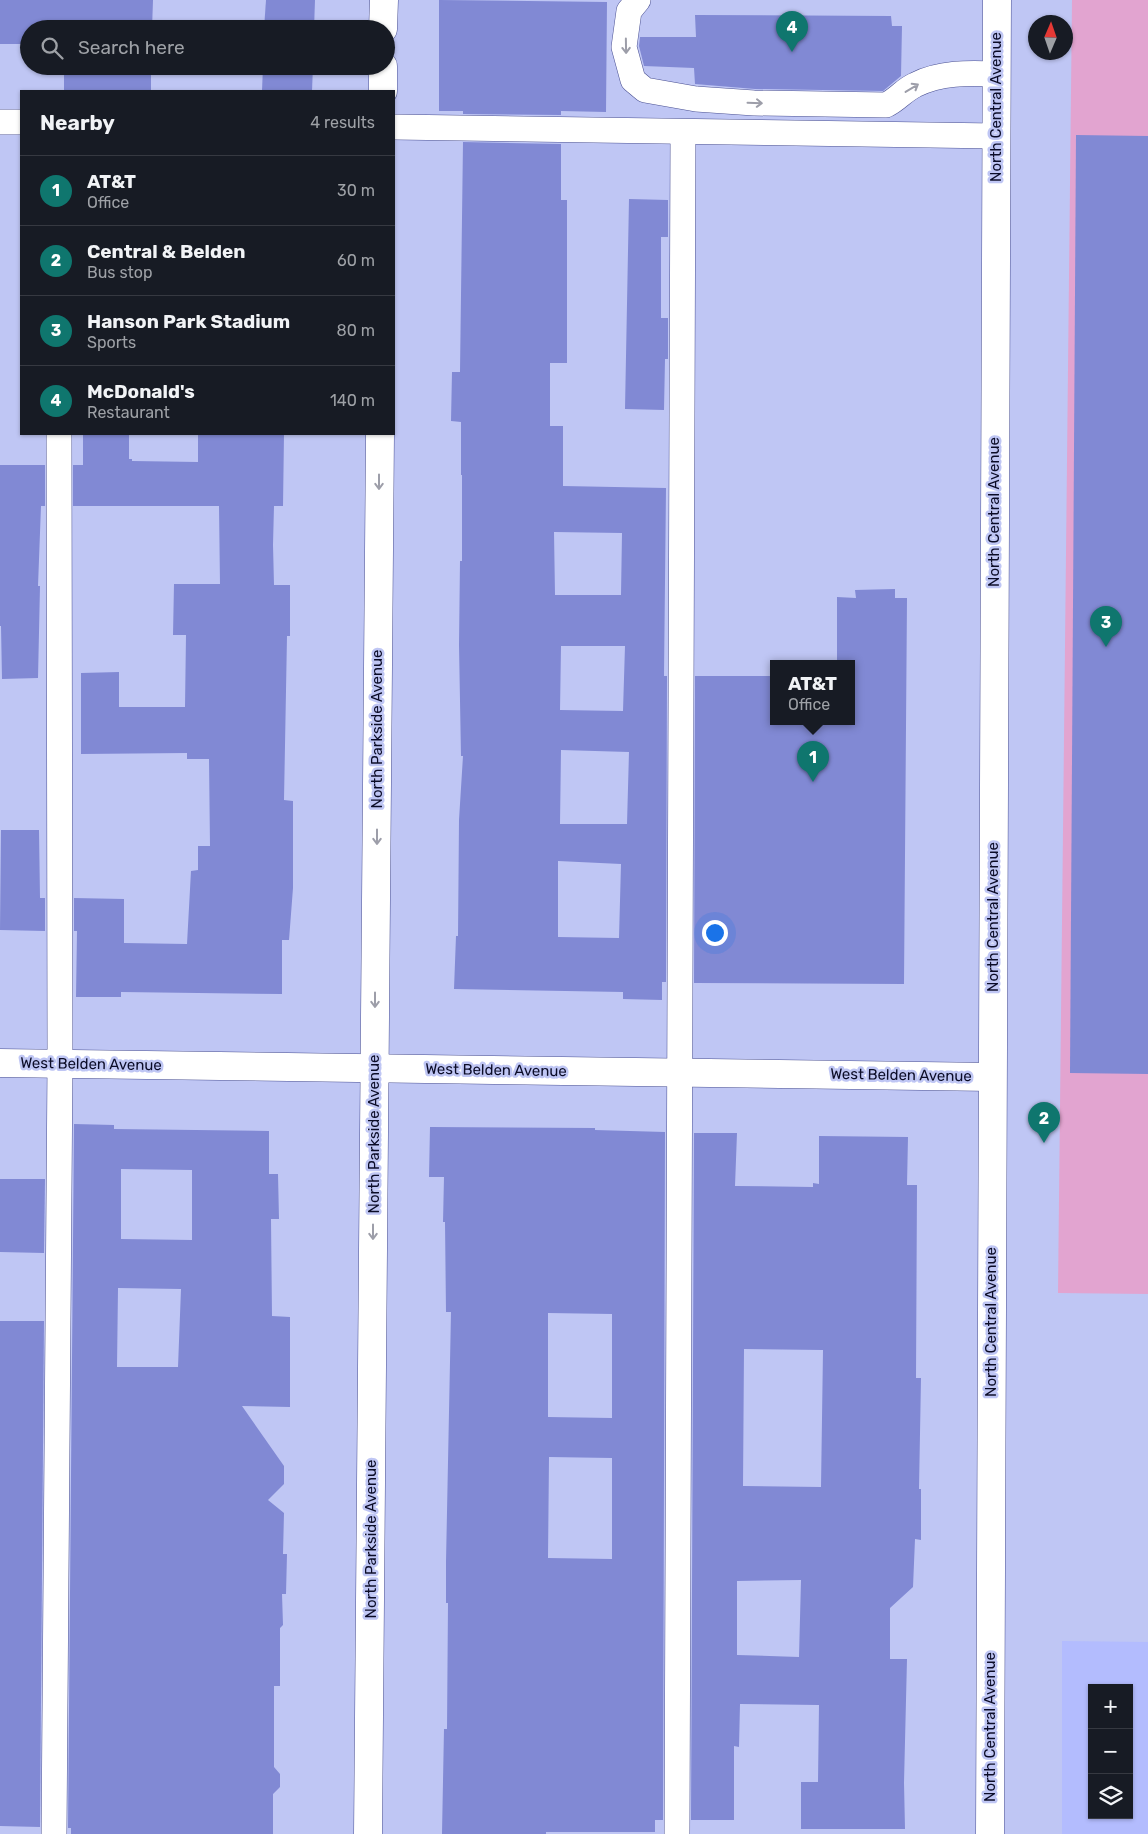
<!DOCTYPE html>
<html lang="en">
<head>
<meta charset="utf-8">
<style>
	:root { --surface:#171b24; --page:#242831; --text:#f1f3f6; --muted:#9ea1a6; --line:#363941; --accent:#0f766e }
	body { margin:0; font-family:Rubik,sans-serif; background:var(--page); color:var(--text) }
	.controls { position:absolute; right:15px; bottom:15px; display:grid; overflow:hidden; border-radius:0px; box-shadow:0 1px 4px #0004 }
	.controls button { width:45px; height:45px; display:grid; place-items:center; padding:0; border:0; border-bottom:1px solid var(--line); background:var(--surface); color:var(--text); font:25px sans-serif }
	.compass { position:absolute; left:1028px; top:15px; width:45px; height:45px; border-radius:50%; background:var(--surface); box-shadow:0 1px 4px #0004; rotate:2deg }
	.you { position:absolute; left:714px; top:932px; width:18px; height:18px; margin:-12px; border:4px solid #fff; border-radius:50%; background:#1a73e8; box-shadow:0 0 0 8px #1a73e833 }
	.badge { display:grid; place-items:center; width:32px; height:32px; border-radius:50%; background:var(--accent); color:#fff; font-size:16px; font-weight:700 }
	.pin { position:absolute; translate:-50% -41px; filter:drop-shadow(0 1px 2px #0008) }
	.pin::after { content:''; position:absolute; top:26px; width:18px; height:15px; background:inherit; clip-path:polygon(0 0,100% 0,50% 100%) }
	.popup { position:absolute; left:770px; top:660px; width:85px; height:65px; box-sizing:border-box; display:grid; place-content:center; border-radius:0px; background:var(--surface); filter:drop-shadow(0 1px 4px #0005); font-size:16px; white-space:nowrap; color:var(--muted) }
	.popup b { font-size:19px; color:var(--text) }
	.popup::after { content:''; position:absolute; left:50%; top:100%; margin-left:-10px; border:10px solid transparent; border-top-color:var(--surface) }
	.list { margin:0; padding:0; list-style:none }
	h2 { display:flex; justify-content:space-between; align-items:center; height:65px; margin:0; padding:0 20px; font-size:21px }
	h2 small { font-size:16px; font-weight:400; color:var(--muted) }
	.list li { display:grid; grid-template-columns:32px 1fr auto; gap:15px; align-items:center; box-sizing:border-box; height:70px; padding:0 20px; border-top:1px solid var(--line) }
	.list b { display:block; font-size:19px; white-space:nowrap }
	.list p { margin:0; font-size:16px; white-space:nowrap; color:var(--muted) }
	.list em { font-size:16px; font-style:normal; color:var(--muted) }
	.icon { flex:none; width:28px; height:28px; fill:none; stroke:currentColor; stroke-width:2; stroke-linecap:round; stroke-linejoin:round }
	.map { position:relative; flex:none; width:1148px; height:1834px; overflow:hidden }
	.search { position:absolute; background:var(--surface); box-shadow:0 1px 4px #0004; left:20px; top:20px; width:375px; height:55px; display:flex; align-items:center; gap:12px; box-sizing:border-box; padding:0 18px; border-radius:28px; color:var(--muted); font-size:19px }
	.panel { position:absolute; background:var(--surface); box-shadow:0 1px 4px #0004; left:20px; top:90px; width:375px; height:345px; border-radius:0px }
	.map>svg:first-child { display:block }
	.built { fill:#b3bcfe; fill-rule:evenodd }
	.green { fill:#e2a4d0 }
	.building { fill:#8189d4; fill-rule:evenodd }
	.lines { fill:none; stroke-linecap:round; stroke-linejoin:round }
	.lane-casing { stroke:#4a5092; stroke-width:26 }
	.street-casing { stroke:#4a5092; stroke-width:29 }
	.secondary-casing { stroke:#4a5092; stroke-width:29 }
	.lane { stroke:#fff; stroke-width:25 }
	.street { stroke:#fff; stroke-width:28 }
	.secondary { stroke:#fff; stroke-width:28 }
	.oneway { stroke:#9d9ea9 }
	.labels { text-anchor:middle; stroke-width:5; stroke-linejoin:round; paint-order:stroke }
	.street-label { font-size:15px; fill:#0b0c27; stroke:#bfc6f4 }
</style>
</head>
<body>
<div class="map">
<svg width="1148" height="1834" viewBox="0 0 1148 1834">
	<rect width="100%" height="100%" fill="#bfc6f4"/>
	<path class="built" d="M 1062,1641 L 1148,1642 L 1148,1834 L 1062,1834 ZM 1092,1688 L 1129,1688 L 1129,1815 L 1092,1815 Z"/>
	<path class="green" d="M 1072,0 L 1148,0 L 1148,1294 L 1058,1293 Z"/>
	<g class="building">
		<path d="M 0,0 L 153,0 L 152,29 L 29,29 L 29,44 L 0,44 Z"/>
		<path d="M 266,0 L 315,0 L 314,29 L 264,29 Z"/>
		<path d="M 439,0 L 607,2 L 606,112 L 561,111 L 561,115 L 463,114 L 463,111 L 439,111 Z"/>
		<path d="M 695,15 L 891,16 L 892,26 L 902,26 L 901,76 L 883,91 L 755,89 L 695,84 L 694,68 L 644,66 L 639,46 L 640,37 L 696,37 Z"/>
		<rect x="64" y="66" width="87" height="25"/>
		<path d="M 263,66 L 313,66 L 312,91 L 262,91 Z"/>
		<path d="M 1076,135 L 1148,136 L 1148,1074 L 1070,1073 Z"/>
		<path d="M 463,142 L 561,144 L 561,200 L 567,200 L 567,363 L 550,363 L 550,426 L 563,426 L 563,486 L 666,488 L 664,676 L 667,676 L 666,982 L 662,982 L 662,1000 L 623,999 L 623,992 L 454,989 L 456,936 L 458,936 L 459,820 L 463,756 L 461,756 L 459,645 L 460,561 L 462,561 L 462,475 L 461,475 L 461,422 L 451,421 L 452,372 L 460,372 ZM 554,532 L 622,533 L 621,595 L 555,595 ZM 561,646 L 625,646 L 623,711 L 560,710 ZM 561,750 L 629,752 L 627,824 L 560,824 ZM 558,861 L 621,864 L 619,938 L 558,937 Z"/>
		<path d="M 629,199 L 668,200 L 668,237 L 661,237 L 661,318 L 668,318 L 668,359 L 665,359 L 664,410 L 625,409 Z"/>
		<path d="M 83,434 L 129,434 L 129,459 L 132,459 L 132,461 L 198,462 L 198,434 L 284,434 L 283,506 L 274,506 L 273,545 L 274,585 L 290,585 L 290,636 L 287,636 L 284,800 L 293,801 L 293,888 L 289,940 L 282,940 L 282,994 L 121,992 L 121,997 L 76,997 L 77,931 L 74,931 L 74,898 L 124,899 L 124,943 L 187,944 L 191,871 L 198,870 L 198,846 L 210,846 L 209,759 L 187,759 L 187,753 L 81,754 L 81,673 L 119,672 L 119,707 L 185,707 L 186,635 L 173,635 L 174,584 L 220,584 L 219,506 L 73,506 L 73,465 L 83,465 Z"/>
		<path d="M 0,465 L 45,465 L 45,506 L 41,506 L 38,586 L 40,586 L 38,678 L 2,679 L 1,626 L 0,626 Z"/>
		<path d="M 895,589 L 895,598 L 907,598 L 904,984 L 694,983 L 695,676 L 774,676 L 774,721 L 852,721 L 852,663 L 837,663 L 837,597 L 856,598 L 855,590 Z"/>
		<path d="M 1,830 L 39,830 L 40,898 L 45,898 L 45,931 L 0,930 Z"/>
		<path d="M 74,1124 L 114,1125 L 114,1129 L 269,1131 L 269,1174 L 278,1174 L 279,1219 L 271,1219 L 272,1316 L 290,1317 L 290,1407 L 242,1406 L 284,1466 L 284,1484 L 268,1500 L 284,1513 L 283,1554 L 287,1554 L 286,1594 L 282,1594 L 283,1625 L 280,1628 L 280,1686 L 274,1686 L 274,1767 L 280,1774 L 280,1787 L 273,1794 L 273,1834 L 71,1834 L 71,1828 L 68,1828 ZM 121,1169 L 192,1170 L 192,1240 L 121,1239 ZM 118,1288 L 181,1289 L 178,1367 L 117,1367 Z"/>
		<path d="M 430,1127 L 595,1128 L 595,1130 L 665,1132 L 663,1820 L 655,1820 L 655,1832 L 546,1832 L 546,1834 L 442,1834 L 444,1729 L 447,1729 L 448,1603 L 446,1603 L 446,1562 L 451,1312 L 446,1312 L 445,1222 L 443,1222 L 444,1177 L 429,1177 ZM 548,1313 L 612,1314 L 612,1418 L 548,1417 ZM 549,1457 L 612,1458 L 612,1559 L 548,1558 Z"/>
		<path d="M 694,1133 L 737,1133 L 735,1186 L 813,1187 L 813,1183 L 819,1184 L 819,1136 L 908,1137 L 907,1185 L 917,1185 L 916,1378 L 921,1378 L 919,1489 L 921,1489 L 921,1540 L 915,1539 L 913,1587 L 890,1608 L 890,1659 L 907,1659 L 904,1783 L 905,1829 L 801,1829 L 801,1782 L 818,1782 L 819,1705 L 740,1704 L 739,1747 L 734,1746 L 734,1820 L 691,1820 ZM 744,1349 L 823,1350 L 821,1487 L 743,1486 ZM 801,1580 L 799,1657 L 737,1655 L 737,1581 Z"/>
		<path d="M 0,1179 L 45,1179 L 44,1253 L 0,1252 Z"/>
		<path d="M 0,1321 L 44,1321 L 40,1827 L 0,1826 Z"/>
	</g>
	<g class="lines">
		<g class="lane-casing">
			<g id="lane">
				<path d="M 638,0 L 629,11 L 624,47 L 633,80 L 645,90 L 696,99 L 754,103 L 886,105 C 897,100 904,90 915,85 C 940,72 969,73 996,74"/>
				<path d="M 0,122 L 21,122"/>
				<path d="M 394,127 L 996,136"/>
				<path d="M 54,1834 L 60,1064 L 59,434"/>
				<path d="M 677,1834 L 683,132"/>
			</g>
		</g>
		<g class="street-casing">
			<g id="street">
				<path d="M 383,29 L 384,0"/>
				<path d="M 383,91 L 383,66"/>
				<path d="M 0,1063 L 992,1077"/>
				<path d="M 368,1834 L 380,434"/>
			</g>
		</g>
		<g class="secondary-casing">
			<path id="secondary" d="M 990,1834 L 997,0"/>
		</g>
		<use href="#lane" class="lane"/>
		<use href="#street" class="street"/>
		<use href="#secondary" class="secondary"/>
	</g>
	<defs><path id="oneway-shaft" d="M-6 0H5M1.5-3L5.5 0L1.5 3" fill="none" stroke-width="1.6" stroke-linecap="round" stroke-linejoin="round" transform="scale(1.25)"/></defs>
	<g class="oneway">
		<use href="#oneway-shaft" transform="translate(626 46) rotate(89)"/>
		<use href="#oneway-shaft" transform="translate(912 88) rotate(-31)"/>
		<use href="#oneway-shaft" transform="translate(755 103) rotate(2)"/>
		<use href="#oneway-shaft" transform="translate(379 482) rotate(90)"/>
		<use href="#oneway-shaft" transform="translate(377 837) rotate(90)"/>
		<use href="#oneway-shaft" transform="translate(375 1000) rotate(90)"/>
		<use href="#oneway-shaft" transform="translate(373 1232) rotate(90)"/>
	</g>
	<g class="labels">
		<g class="street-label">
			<text transform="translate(996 107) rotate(-90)" y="5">North Central Avenue</text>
			<text transform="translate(994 512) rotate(-90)" y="5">North Central Avenue</text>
			<text transform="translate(377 729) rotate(-90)" y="5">North Parkside Avenue</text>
			<text transform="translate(993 917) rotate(-90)" y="5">North Central Avenue</text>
			<text transform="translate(91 1064) rotate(1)" y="5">West Belden Avenue</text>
			<text transform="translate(496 1070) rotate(1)" y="5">West Belden Avenue</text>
			<text transform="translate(901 1075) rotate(1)" y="5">West Belden Avenue</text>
			<text transform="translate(374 1134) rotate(-90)" y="5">North Parkside Avenue</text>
			<text transform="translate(991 1322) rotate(-90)" y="5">North Central Avenue</text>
			<text transform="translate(371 1539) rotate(-90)" y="5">North Parkside Avenue</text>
			<text transform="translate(990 1727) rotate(-90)" y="5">North Central Avenue</text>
		</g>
	</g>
</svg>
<div class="controls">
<button>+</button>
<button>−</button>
<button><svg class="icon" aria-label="layers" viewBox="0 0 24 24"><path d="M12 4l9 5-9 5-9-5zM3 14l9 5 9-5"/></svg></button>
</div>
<svg class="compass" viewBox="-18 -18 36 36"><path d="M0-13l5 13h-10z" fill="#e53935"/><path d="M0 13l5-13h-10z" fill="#9ea1a6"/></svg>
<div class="you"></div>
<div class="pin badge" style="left:813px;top:782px">1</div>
<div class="popup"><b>AT&amp;T</b>Office</div>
<div class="pin badge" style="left:1044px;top:1143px">2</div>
<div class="pin badge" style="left:1106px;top:647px">3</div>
<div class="pin badge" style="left:792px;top:52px">4</div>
<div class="search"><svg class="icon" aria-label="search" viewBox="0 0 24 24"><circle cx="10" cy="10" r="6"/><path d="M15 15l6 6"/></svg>Search here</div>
<section class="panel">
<h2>Nearby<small>4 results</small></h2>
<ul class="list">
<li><span class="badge">1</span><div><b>AT&amp;T</b><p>Office</p></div><em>30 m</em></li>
<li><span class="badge">2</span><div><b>Central &amp; Belden</b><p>Bus stop</p></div><em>60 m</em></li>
<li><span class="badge">3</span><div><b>Hanson Park Stadium</b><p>Sports</p></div><em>80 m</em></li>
<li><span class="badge">4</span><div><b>McDonald's</b><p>Restaurant</p></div><em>140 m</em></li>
</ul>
</section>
</div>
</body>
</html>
